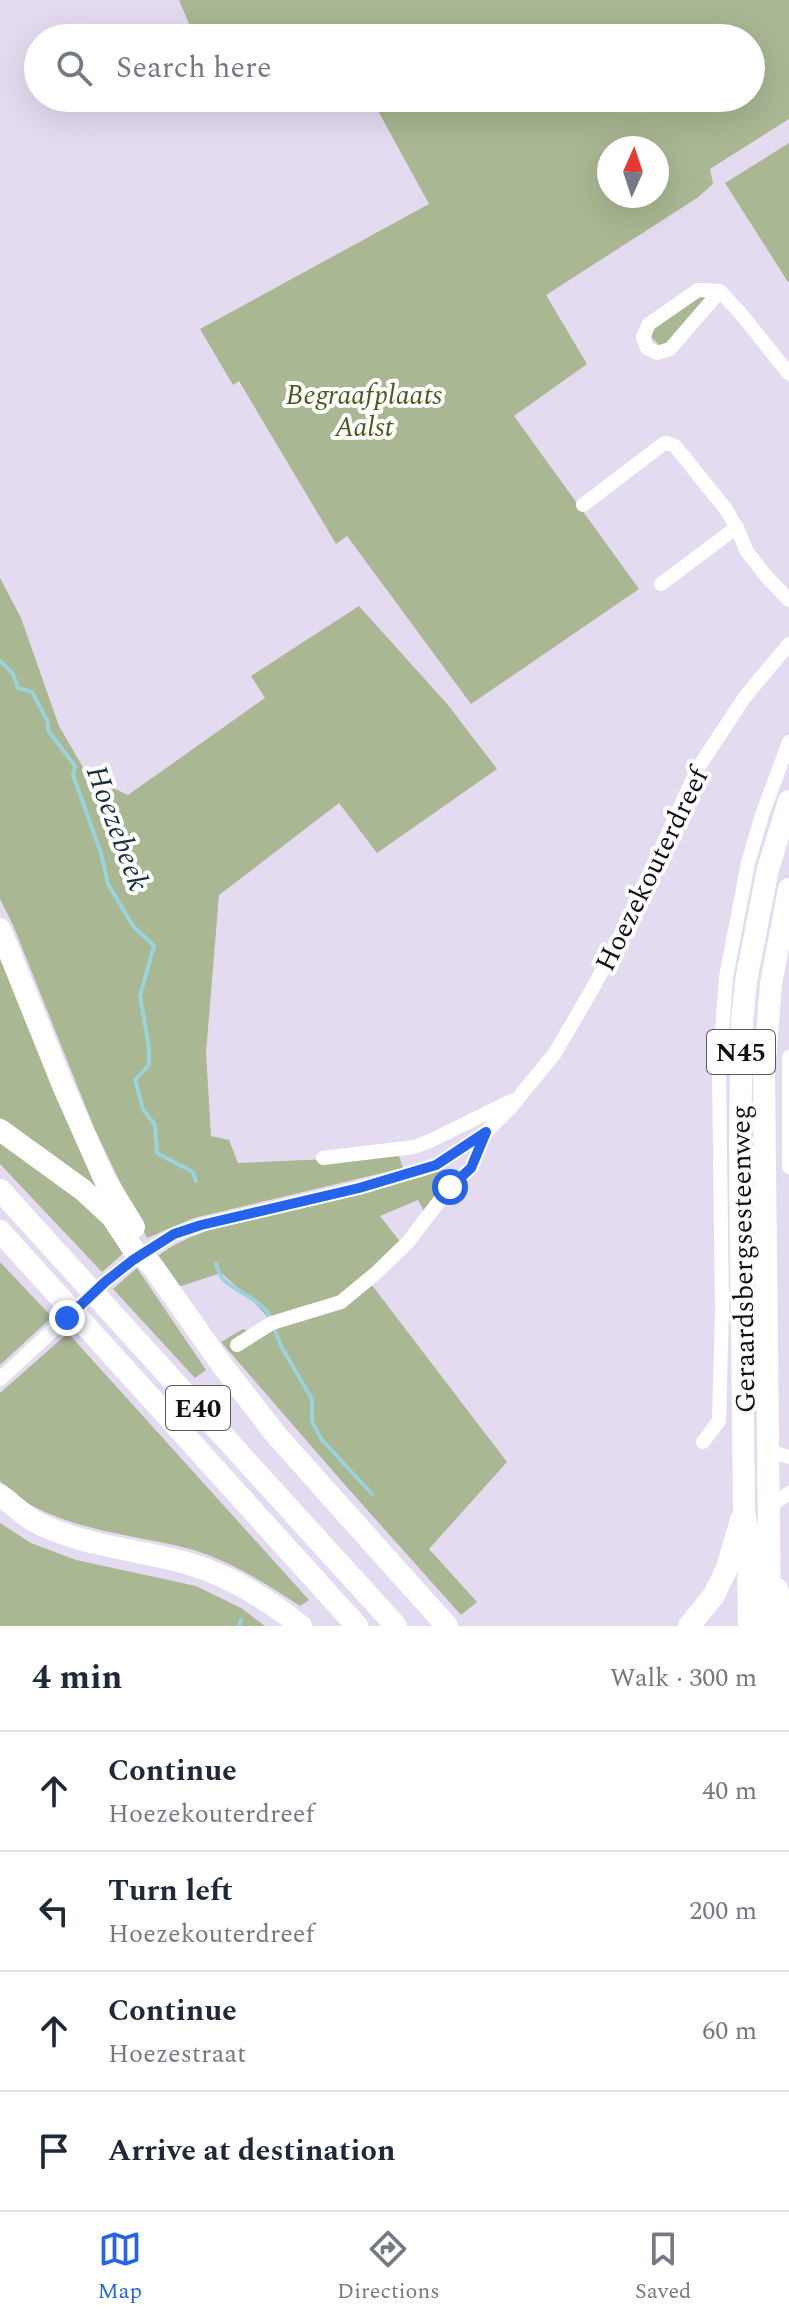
<!DOCTYPE html>
<html lang="en">
<head>
<meta charset="utf-8">
<style>
	:root { --surface:#fff; --page:#f2f2f3; --text:#1f2937; --muted:#747a83; --line:#e0e1e3; --accent:#2563eb }
	body { margin:0; font-family:Spectral,serif; background:var(--page); color:var(--text) }
	.compass { position:absolute; left:597px; top:136px; width:72px; height:72px; border-radius:50%; background:var(--surface); box-shadow:0 8px 32px #0002; rotate:3deg }
	.stop { position:absolute; width:24px; height:24px; margin:-18px; border:6px solid #2563eb; border-radius:50%; background:#fff }
	.stop.end { background:#2563eb; border-color:#fff; box-shadow:0 2px 8px #0008 }
	.list { margin:0; padding:0; list-style:none }
	h2 { display:flex; justify-content:space-between; align-items:center; height:104px; margin:0; padding:0 32px; font-size:34px }
	h2 small { font-size:26px; font-weight:400; color:var(--muted) }
	.list li { display:grid; grid-template-columns:52px 1fr auto; gap:24px; align-items:center; box-sizing:border-box; height:120px; padding:0 32px; border-top:2px solid var(--line) }
	.list b { display:block; font-size:30px; white-space:nowrap }
	.list p { margin:0; font-size:26px; white-space:nowrap; color:var(--muted) }
	.list em { font-size:26px; font-style:normal; color:var(--muted) }
	.icon { flex:none; width:44px; height:44px; fill:none; stroke:currentColor; stroke-width:2; stroke-linecap:round; stroke-linejoin:round }
	.map { position:relative; flex:none; width:789px; height:1626px; overflow:hidden }
	.search { position:absolute; background:var(--surface); box-shadow:0 8px 32px #0002; left:24px; right:24px; top:24px; height:88px; display:flex; align-items:center; gap:20px; box-sizing:border-box; padding:0 28px; border-radius:44px; color:var(--muted); font-size:30px }
	.sheet { height:584px; background:var(--surface) }
	nav { display:flex; justify-content:space-around; align-items:center; box-sizing:border-box; height:112px; border-top:2px solid var(--line); background:var(--surface); font-size:22px; color:var(--muted) }
	nav a { display:grid; justify-items:center; gap:4px }
	nav .on { color:var(--accent) }
	.map>svg:first-child { display:block }
	.green { fill:#a9b792; fill-rule:evenodd }
	.lines { fill:none; stroke-linecap:round; stroke-linejoin:round }
	.stream { stroke:#99d3dd; stroke-width:4 }
	.minor { stroke:#fff; stroke-width:14 }
	.highway { stroke:#fff; stroke-width:22 }
	.route { stroke:#2563eb; stroke-width:10 }
	.labels { text-anchor:middle; stroke-width:8; stroke-linejoin:round; paint-order:stroke }
	.shield { fill:#fff; stroke:#5a585d; stroke-width:2 }
	.shield-label { font-size:26px; font-weight:bold; fill:#131017 }
	.park-label { font-size:28px; font-style:italic; fill:#485b1c; stroke:#fff }
	.street-label { font-size:28px; fill:#131017; stroke:#fff }
	.water-label { font-size:30px; font-style:italic; fill:#163439; stroke:#fff }
</style>
</head>
<body>
<div class="map">
<svg width="789" height="1626" viewBox="0 0 789 1626">
	<rect width="100%" height="100%" fill="#e4dbf1"/>
	<g class="green">
		<path d="M 179,0 L 789,0 L 789,119 L 710,169 L 713,184 L 697,198 L 546,295 L 587,364 L 514,416 L 639,589 L 471,704 L 347,536 L 336,544 L 239,381 L 233,385 L 200,329 L 429,204 L 371,98 L 751,98 L 751,38 L 339,38 L 330,24 L 299,38 L 195,38 ZM 609,148 L 657,148 L 657,196 L 609,196 Z"/>
		<path d="M 789,143 L 789,281 L 788,282 L 725,183 Z"/>
		<path d="M 699,296 L 707,297 L 667,345 L 659,345 L 652,338 L 651,329 Z"/>
		<path d="M 0,578 L 21,618 L 59,726 L 88,776 L 128,795 L 265,698 L 251,676 L 359,606 L 448,705 L 497,769 L 377,853 L 339,803 L 219,895 L 206,1053 L 211,1136 L 229,1140 L 238,1163 L 399,1156 L 403,1168 L 194,1218 L 147,1238 L 95,1130 L 13,925 L 0,899 Z"/>
		<path d="M 0,957 L 95,1184 L 96,1189 L 0,1118 Z"/>
		<path d="M 0,1139 L 105,1220 L 126,1251 L 102,1272 L 0,1164 Z"/>
		<path d="M 443,1169 L 448,1182 L 424,1211 L 418,1200 L 380,1216 L 402,1244 L 340,1298 L 271,1321 L 254,1302 L 221,1273 L 178,1287 L 158,1256 C 194,1229 242,1221 285,1211 C 330,1199 376,1188 422,1177 Z"/>
		<path d="M 0,1262 L 52,1317 L 0,1365 Z"/>
		<path d="M 137,1268 L 206,1370 L 195,1378 L 113,1289 Z"/>
		<path d="M 371,1284 L 507,1462 L 429,1549 L 477,1602 L 461,1615 L 345,1485 L 221,1342 L 243,1329 L 258,1335 Z"/>
		<path d="M 68,1333 L 309,1600 L 300,1606 C 265,1583 231,1561 190,1549 C 136,1535 80,1532 29,1504 C 19,1498 9,1489 0,1481 L 0,1393 Z"/>
		<path d="M 0,1523 L 31,1543 L 76,1560 L 196,1586 L 241,1608 L 265,1626 L 0,1626 Z"/>
	</g>
	<g class="lines">
		<g class="stream">
			<path d="M 0,661 L 13,674 L 18,688 L 32,692 L 48,722 L 48,730 L 75,766 L 73,775 L 101,853 L 108,884 L 133,926 L 154,946 L 140,996 L 149,1048 L 149,1065 L 135,1080 L 143,1109 L 155,1125 L 157,1153 L 193,1172 L 196,1181"/>
			<path d="M 216,1264 C 218,1270 220,1277 225,1281 C 240,1294 262,1300 271,1318"/>
			<path d="M 274,1328 L 282,1348 L 312,1399 L 312,1422 L 322,1440 L 372,1494"/>
			<path d="M 239,1626 L 241,1620"/>
		</g>
		<g class="minor">
			<path d="M 720,291 L 670,349 L 657,353 L 647,348 L 643,337 L 649,324 L 698,290 L 720,291 L 742,315 L 789,374"/>
			<path d="M 583,505 L 663,444 L 667,443 L 675,446 L 725,508 L 737,528 L 747,552 L 766,576 L 789,600"/>
			<path d="M 661,584 L 737,527"/>
			<path d="M 789,1057 L 789,1167"/>
			<path d="M 323,1158 L 414,1147 L 430,1141 L 511,1101"/>
			<path d="M 237,1345 L 272,1323 L 341,1302 L 376,1273 L 408,1242 L 450,1187 L 471,1168 L 486,1132"/>
			<path d="M 0,1379 L 105,1282 L 133,1260 L 174,1234 L 201,1225 L 359,1188 L 436,1165 L 486,1132 L 511,1107 L 555,1053 L 594,986 L 628,921 L 698,768 L 744,698 L 789,644"/>
			<path d="M 703,1442 L 719,1421 L 722,1309 L 719,1071 L 726,977 L 748,863 L 762,815 L 789,742"/>
			<path d="M 769,1451 L 789,1457"/>
			<path d="M 769,1513 L 774,1503 L 789,1493"/>
		</g>
		<g class="highway">
			<path d="M 0,929 L 64,1088 L 104,1178 L 134,1227"/>
			<path d="M 0,1130 L 83,1190 L 112,1217 L 135,1252 L 151,1264 L 222,1365 L 277,1436 L 447,1626"/>
			<path d="M 0,1190 L 396,1626"/>
			<path d="M 0,1231 L 357,1626"/>
			<path d="M 0,1495 C 11,1503 22,1514 34,1521 C 75,1544 137,1550 183,1562 C 227,1574 265,1597 301,1626"/>
			<path d="M 777,1589 L 789,1626"/>
			<path d="M 689,1626 L 714,1595 L 727,1568 L 741,1520"/>
			<path d="M 749,1626 L 748,1534 L 744,1511 L 740,1146 L 742,1021 L 746,981 L 768,869 L 789,801"/>
			<path d="M 770,1626 L 764,1072 L 771,984 L 789,889"/>
		</g>
	</g>
	<g class="lines">
		<path class="route" d="M 67,1318 L 105,1282 L 133,1260 L 174,1234 L 201,1225 L 359,1188 L 436,1165 L 486,1132 L 471,1168 L 450,1187"/>
	</g>
	<g class="labels">
		<g class="shield">
			<rect x="707" y="1030" width="68" height="44" rx="6"/>
			<rect x="166" y="1386" width="64" height="44" rx="6"/>
		</g>
		<g class="shield-label">
			<text x="741" y="1061">N45</text>
			<text x="198" y="1417">E40</text>
		</g>
		<g class="park-label">
			<text x="364" y="404">Begraafplaats<tspan x="364" dy="32">Aalst</tspan></text>
		</g>
		<g class="street-label">
			<text transform="translate(651 869) rotate(-64)" y="10">Hoezekouterdreef</text>
			<text transform="translate(742 1259) rotate(-91)" y="10">Geraardsbergsesteenweg</text>
		</g>
		<g class="water-label">
			<text transform="translate(118 828) rotate(70)" y="10">Hoezebeek</text>
		</g>
	</g>
</svg>
<svg class="compass" viewBox="-18 -18 36 36"><path d="M0-13l5 13h-10z" fill="#e53935"/><path d="M0 13l5-13h-10z" fill="#747a83"/></svg>
<div class="stop" style="left:450px;top:1187px"></div>
<div class="stop end" style="left:67px;top:1318px"></div>
<div class="search"><svg class="icon" aria-label="search" viewBox="0 0 24 24"><circle cx="10" cy="10" r="6"/><path d="M15 15l6 6"/></svg>Search here</div>
</div>
<section class="sheet">
<h2>4 min<small>Walk · 300 m</small></h2>
<ul class="list">
<li><svg class="icon" aria-label="ahead" viewBox="0 0 24 24"><path d="M12 20V5M6 11l6-6 6 6"/></svg><div><b>Continue</b><p>Hoezekouterdreef</p></div><em>40 m</em></li>
<li><svg class="icon" aria-label="left" viewBox="0 0 24 24"><path d="M17 20v-9H6M10 6l-5 5 5 5"/></svg><div><b>Turn left</b><p>Hoezekouterdreef</p></div><em>200 m</em></li>
<li><svg class="icon" aria-label="ahead" viewBox="0 0 24 24"><path d="M12 20V5M6 11l6-6 6 6"/></svg><div><b>Continue</b><p>Hoezestraat</p></div><em>60 m</em></li>
<li><svg class="icon" aria-label="arrive" viewBox="0 0 24 24"><path d="M6 21V4h12l-3 4 3 4H6"/></svg><div><b>Arrive at destination</b></div></li>
</ul>
</section>
<nav>
<a class="on"><svg class="icon" aria-label="map" viewBox="0 0 24 24"><path d="M3 6l6-2 6 2 6-2v14l-6 2-6-2-6 2zM9 4v14M15 6v14"/></svg>Map</a>
<a><svg class="icon" aria-label="directions" viewBox="0 0 24 24"><path d="M12 3l9 9-9 9-9-9zM9 14v-3h6M13 9l2 2-2 2"/></svg>Directions</a>
<a><svg class="icon" aria-label="saved" viewBox="0 0 24 24"><path d="M7 4h10v16l-5-4-5 4z"/></svg>Saved</a>
</nav>
</body>
</html>
